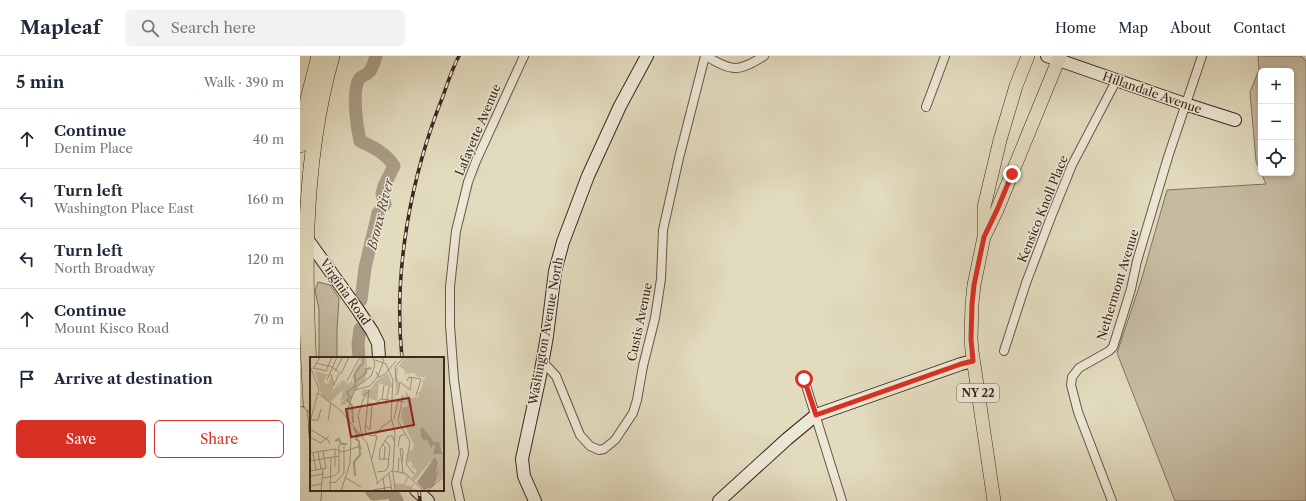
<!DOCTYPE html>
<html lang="en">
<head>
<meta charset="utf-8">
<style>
	:root { --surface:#fff; --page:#f2f2f3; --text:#1f2937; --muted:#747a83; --line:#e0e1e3; --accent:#d93025 }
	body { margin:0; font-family:"Libre Caslon Text",serif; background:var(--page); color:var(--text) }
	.controls { position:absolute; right:12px; top:12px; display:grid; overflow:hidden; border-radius:6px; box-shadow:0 2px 6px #0003 }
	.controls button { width:36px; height:36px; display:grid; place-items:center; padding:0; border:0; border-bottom:1px solid var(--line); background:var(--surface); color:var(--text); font:20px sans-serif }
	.stop { position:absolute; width:12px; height:12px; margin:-9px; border:3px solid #d93025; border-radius:50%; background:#fff }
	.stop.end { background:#d93025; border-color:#fff; box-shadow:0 1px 4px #0008 }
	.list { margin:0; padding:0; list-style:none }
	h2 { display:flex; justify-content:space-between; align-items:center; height:52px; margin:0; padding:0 16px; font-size:17px }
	h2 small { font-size:13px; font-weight:400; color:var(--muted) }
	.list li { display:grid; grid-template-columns:26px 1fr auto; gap:12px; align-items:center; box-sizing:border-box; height:60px; padding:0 16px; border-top:1px solid var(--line) }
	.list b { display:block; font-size:15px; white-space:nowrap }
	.list p { margin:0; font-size:13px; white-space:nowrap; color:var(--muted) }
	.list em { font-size:13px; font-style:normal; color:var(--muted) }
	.actions { display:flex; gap:8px; padding:12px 16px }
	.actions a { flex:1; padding:9px 0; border:1px solid var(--accent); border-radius:6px; text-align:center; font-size:14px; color:var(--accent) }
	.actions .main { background:var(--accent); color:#fff }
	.icon { flex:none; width:22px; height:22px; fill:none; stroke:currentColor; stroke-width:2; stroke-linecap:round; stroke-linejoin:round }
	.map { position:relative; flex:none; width:1006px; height:445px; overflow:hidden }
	header { display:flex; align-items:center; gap:24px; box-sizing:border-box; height:56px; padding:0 20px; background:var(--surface); border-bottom:1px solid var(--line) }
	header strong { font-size:19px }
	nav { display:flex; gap:22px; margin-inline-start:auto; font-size:14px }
	.search { width:280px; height:36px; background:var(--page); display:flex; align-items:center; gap:10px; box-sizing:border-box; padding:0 14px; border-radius:6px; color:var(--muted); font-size:15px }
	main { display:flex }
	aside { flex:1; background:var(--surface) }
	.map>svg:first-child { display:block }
	.green { fill:#c6bca3; stroke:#827261 }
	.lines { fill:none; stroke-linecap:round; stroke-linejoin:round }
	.river { stroke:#aa9e88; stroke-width:13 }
	.street-casing { stroke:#665447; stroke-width:10 }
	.secondary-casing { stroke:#3d271f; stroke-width:14 }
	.primary-casing { stroke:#3d271f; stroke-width:14 }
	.highway-casing { stroke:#3d271f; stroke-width:16 }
	.street { stroke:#ece8d5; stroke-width:8 }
	.secondary { stroke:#ece8d5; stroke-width:12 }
	.primary { stroke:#e2dbbe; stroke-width:13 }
	.highway { stroke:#e2dbbe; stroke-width:15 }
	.rail-casing { stroke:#3d271f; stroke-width:3.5 }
	.rail { stroke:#ece8d5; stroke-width:2; stroke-dasharray:6; stroke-linecap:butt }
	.route { stroke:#d93025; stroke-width:5 }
	.labels { text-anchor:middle; stroke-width:3; stroke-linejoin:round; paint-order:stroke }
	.shield { fill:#ece8d5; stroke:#726156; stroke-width:1 }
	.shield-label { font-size:11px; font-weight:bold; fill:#3d271f }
	.street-label { font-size:12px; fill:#3d271f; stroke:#ece8d5 }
	.water-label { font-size:13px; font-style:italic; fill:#5e4b3e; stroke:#ece8d5 }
	.inset-river { fill:none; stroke:#aa9e88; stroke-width:2 }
	.inset-road { fill:none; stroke:#a0937e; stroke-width:1 }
	.view { fill:#8f2418; fill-opacity:0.15; stroke:#8f2418; stroke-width:2 }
	.inset-edge { fill:none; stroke:#3d271f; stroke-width:2 }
</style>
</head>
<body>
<header>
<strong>Mapleaf</strong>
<div class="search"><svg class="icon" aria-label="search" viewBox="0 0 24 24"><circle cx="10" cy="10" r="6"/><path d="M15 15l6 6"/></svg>Search here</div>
<nav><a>Home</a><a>Map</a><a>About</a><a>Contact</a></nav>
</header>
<main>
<aside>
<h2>5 min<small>Walk · 390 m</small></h2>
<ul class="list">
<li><svg class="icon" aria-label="ahead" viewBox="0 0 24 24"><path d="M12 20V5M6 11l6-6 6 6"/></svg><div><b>Continue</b><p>Denim Place</p></div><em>40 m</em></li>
<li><svg class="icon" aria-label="left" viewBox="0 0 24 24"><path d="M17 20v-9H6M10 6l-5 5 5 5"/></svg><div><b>Turn left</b><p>Washington Place East</p></div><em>160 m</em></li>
<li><svg class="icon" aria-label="left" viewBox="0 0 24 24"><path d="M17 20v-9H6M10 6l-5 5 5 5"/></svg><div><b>Turn left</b><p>North Broadway</p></div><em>120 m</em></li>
<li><svg class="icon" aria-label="ahead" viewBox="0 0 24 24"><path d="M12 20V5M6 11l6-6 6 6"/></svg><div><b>Continue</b><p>Mount Kisco Road</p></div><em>70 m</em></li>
<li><svg class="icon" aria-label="arrive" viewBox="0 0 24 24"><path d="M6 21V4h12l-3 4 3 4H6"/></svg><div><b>Arrive at destination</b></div></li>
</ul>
<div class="actions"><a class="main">Save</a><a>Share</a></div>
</aside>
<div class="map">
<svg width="1006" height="445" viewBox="0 0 1006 445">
	<rect width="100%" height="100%" fill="#e2dbbe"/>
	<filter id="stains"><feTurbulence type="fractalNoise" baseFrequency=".005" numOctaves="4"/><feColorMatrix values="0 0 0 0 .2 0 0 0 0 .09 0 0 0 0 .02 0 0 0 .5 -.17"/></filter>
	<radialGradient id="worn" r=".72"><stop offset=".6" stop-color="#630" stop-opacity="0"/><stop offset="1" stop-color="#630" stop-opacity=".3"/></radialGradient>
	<g class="green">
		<path d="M 958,0 L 1001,0 L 1006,5 L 1006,445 L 875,445 L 817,297 L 841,225 L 867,134 L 966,128 L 961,117 L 991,117 L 991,15 L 961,15 L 961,117 L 956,105 L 950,36 L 959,14 Z"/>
		<path d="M 18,226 L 30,229 L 39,242 L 37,273 L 37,302 L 19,302 L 19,254 L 15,234 Z"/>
	</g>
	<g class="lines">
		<g class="river">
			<path d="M 61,244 L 65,212 L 78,157 L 85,148 L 82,138 L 84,130 L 94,110 C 86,97 73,91 60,85 C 57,72 51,33 60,22 C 62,20 66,19 68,17 C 73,13 74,6 76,0"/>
			<path d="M 59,302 L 58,288 L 60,273"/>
			<path d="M 71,434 L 74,438 L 92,436 L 97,445"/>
		</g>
		<g class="street-casing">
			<g id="street">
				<path d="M 406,0 C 433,16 438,16 464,0"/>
				<path d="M 626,51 L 645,0"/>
				<path d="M 704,295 L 726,227 L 751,161 L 772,109 L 816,25"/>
				<path d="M 242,305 L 256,320 L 280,379 L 290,390 L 299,394 L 304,393 L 315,384 L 333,357 L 337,344 L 343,310 L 355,262 L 361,223 L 363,174 L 379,102 L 405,0"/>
				<path d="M 504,323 L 542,445"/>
				<path d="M 160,445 L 156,427 L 164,398 L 154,324 L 150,269 L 150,231 L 156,175 L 168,126 L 176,105 L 224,0"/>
				<path d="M 812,445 L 778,356 L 771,329 L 772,321 L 779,312 L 809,295 L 813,291 L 831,233 L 837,205 L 868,101 L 902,0"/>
			</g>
		</g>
		<g class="secondary-casing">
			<g id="secondary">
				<path d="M 747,0 L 885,48 L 935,64"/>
				<path d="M 5,180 L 58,254 L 72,275 L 78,287 L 79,302"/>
				<path d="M 116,434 L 128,445"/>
				<path d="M 235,445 L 224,420 L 222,403 L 240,320 L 247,280 L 255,215 L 263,186 L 288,120 L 320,50 L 347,0"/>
				<path d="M 419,445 L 487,383 L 516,359 L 661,308 L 673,305"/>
			</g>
		</g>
		<g class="primary-casing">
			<g id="primary">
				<path d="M 685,179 L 697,154 L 760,0"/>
				<path d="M 694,445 L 672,295 L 671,283 L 672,248 L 674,229 L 684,181 L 684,151 L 700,84 L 716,30 L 728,0"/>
			</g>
		</g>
		<g class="highway-casing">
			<g id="highway">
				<path d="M 0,89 L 8,43 L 19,0"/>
				<path d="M 11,348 C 4,232 0,112 32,0"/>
				<path d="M 0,358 L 3,410 L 2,445"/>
				<path d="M 13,445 L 14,434"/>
			</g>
		</g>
		<use href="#street" class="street"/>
		<use href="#secondary" class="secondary"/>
		<use href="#primary" class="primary"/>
		<use href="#highway" class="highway"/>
		<g class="rail-casing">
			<g id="rail">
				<path d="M 102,302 C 93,215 111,120 143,40 C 148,26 152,13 159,0"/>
				<path d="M 119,434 L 120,445"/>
			</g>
		</g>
		<use href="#rail" class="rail"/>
	</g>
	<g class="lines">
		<path class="route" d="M 504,323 L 516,359 L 661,308 L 673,305 L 671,283 L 672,248 L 674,229 L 684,181 L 697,154 L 712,118"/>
	</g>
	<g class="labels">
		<rect class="shield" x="657" y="328" width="42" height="18" rx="3"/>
		<g class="shield-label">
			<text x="678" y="341">NY 22</text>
		</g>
		<g class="street-label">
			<text transform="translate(852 37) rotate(19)" y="4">Hillandale Avenue</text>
			<text transform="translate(178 74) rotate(-67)" y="4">Lafayette Avenue</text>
			<text transform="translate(743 153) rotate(-68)" y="4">Kensico Knoll Place</text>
			<text transform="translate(818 229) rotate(-73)" y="4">Nethermont Avenue</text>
			<text transform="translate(45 236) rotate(55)" y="4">Virginia Road</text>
			<text transform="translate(340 266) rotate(-78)" y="4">Custis Avenue</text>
			<text transform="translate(246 275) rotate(-80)" y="4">Washington Avenue North</text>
		</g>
		<g class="water-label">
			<text transform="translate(80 158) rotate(-76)" y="5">Bronx River</text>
		</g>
	</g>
	<g transform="translate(10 301)">
		<rect width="134" height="134" fill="#e2dbbe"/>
		<path d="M 50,0 L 56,0 L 57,4 L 55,25 L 50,27 L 38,46 L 35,45 L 36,48 L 31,48 L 31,44 L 34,44 L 31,42 L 33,33 L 20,45 L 12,39 L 5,14 L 19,18 L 15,21 L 14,26 L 18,27 L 21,20 L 24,28 L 22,35 L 30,24 L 27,33 L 32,23 L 43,30 L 39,27 L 42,23 L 44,29 L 45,27 L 42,20 L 49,7 L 55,3 L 50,5 ZM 96,0 L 134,0 L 134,95 L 128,86 L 124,85 L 114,73 L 110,72 L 111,80 L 114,84 L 117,82 L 120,93 L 122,88 L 125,89 L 123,97 L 134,96 L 134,118 L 124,126 L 129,113 L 125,117 L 125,104 L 121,104 L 105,123 L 102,121 L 107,113 L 101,110 L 103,108 L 101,104 L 97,106 L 99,94 L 103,92 L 104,88 L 91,61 L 92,51 L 98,49 L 95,33 L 100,41 L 109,40 L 108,35 L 110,35 L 113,26 L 112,24 L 116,20 L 108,20 L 104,16 L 95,17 L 94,23 L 95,13 L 88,9 L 87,20 L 90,27 L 86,37 L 85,13 ZM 78,16 L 83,31 L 69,26 L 67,44 L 51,38 L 53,32 L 60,33 L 66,24 ZM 91,116 L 94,116 L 99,120 L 95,128 L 101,129 L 104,126 L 102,132 L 112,134 L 86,134 L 84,126 L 94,127 L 97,119 Z" fill="#c6bca3"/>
		<path d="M 113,71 L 124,85 L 129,85 L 133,97 L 123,97 L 125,89 L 122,88 L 121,93 L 117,82 L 114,84 L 111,80 L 110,72 ZM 125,100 L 128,106 L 125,117 L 129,112 L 124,129 L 114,133 L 107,125 Z" fill="#aa9e88"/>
		<path class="inset-river" d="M 45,25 L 45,16 L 53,6 L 53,0M 45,25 L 56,16 L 56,12 L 61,11M 43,66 L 42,49 L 37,43 L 40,41 L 37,35 L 45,29 L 45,25M 44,71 L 48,79 L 46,82 L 49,84 L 50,98 L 44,105 L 45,119M 25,84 L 29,82 L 31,87 L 37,87"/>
		<path class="inset-road" d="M 65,3 L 76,7 L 83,23 L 81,59 L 85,76 L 83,113 L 66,127M 6,6 L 22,10 L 31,17 L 39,0M 0,9 L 9,32 L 0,65M 4,11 L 17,14M 3,12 L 10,0M 16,14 L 22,0M 25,14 L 33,0M 21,17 L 24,28 L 29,17M 68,19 L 74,3 L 70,0M 67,21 L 75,17 L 86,4M 17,23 L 27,0M 37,24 L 50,0M 97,24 L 99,20 L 111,22 L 106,39M 86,25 L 85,10 L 94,0M 59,32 L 55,74 L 58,78 L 67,79 L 62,102M 45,33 L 60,29 L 68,19 L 66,15M 8,36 L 31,54 L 57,86 L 68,127M 85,38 L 88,36 L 90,25 L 100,33 L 102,20M 93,38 L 88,64 L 100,85 L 96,107 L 104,117M 72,42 L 74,28M 58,46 L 64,48 L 71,42 L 95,45M 76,48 L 79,30M 84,62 L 88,44M 1,63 L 8,63 L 11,52M 18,63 L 21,46M 55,68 L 60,73 L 62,47M 0,72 L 18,83 L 20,87M 65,78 L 73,69 L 82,63M 52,79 L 48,58 L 55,37 L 60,34M 0,80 L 11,86 L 19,79M 72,87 L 75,90 L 74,103M 88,90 L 90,79 L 95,77M 25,92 L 25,110M 90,92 L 93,115M 90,92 L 92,91 L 93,95 L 92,105M 8,95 L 11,112M 0,96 L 25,92 L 33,95 L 50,89 L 52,92M 3,96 L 6,113M 79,102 L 69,102 L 70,92 L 78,79 L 82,79 L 85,86M 0,104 L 29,99M 0,114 L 16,111 L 13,94M 82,114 L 95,116 L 114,134M 67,115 L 75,114 L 78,110 L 80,90 L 75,83M 83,115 L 85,134M 88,115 L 89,101M 79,117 L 82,134M 0,119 L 14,117M 13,121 L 24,119 L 29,115 L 29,88M 36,121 L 51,130M 73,121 L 75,134M 19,126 L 26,125 L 34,116 L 34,89M 0,129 L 12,127M 63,133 L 81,130M 11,134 L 13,112M 20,134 L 21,101M 31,134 L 40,106 L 41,81 L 38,51 L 45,31 L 61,19 L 65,8 L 63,0M 117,134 L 134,119"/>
		<path class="view" d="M 99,41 L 104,68 L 41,80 L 36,52 Z"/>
		<rect width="134" height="134" class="inset-edge"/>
	</g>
	<rect width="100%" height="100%" filter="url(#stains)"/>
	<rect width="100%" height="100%" fill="url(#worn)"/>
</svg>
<div class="controls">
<button>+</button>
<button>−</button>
<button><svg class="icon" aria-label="locate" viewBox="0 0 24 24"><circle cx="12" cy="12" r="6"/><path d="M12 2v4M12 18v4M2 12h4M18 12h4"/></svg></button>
</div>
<div class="stop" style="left:504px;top:323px"></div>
<div class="stop end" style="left:712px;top:118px"></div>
</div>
</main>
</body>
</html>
